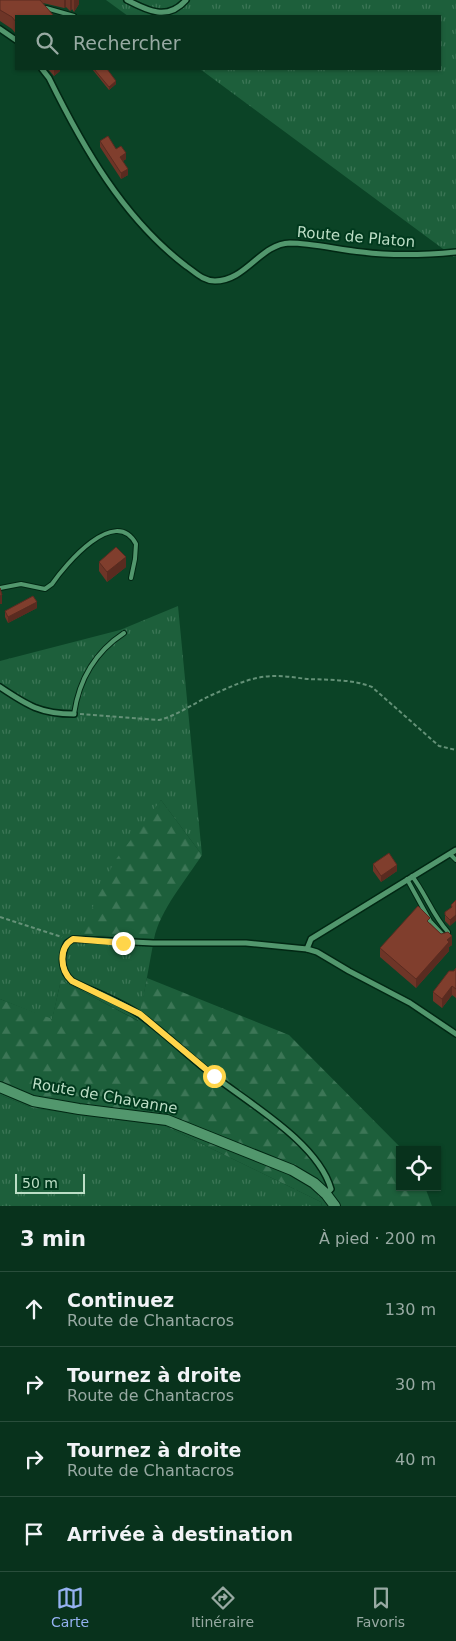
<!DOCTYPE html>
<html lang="fr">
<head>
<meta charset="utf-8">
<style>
	:root { --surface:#08321c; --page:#163e29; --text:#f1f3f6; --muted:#98aaa3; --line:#294d3b; --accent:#95b2f1 }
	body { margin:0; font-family:"DejaVu Sans",sans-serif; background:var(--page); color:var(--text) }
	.controls { position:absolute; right:15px; bottom:15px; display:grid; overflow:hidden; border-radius:0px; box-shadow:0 1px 4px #0004 }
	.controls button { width:45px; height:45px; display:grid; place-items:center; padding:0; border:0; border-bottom:1px solid var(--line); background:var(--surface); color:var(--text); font:25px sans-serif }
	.scale { position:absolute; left:15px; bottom:12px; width:70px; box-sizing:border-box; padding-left:5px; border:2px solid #bcdec6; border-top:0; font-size:14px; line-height:18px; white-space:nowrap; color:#bcdec6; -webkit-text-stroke:4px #00391d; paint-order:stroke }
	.stop { position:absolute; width:15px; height:15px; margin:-11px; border:4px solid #ffd54a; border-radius:50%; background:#fff }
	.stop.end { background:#ffd54a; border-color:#fff; box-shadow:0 1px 5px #0008 }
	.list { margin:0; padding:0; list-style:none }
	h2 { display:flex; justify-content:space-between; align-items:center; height:65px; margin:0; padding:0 20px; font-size:21px }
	h2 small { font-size:16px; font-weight:400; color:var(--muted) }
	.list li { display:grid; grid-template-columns:32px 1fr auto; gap:15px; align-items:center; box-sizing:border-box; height:75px; padding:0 20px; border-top:1px solid var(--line) }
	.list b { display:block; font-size:19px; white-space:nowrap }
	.list p { margin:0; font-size:16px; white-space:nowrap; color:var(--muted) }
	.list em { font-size:16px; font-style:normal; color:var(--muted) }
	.icon { flex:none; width:28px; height:28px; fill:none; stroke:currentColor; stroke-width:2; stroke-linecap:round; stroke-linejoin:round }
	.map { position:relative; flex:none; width:456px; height:1206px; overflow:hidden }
	.search { position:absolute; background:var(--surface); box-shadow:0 1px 4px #0004; left:15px; right:15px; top:15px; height:55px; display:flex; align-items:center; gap:12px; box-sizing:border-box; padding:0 18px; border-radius:0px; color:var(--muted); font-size:19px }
	.sheet { height:365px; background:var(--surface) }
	nav { display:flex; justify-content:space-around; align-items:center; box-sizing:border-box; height:70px; border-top:1px solid var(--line); background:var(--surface); font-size:14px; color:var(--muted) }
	nav a { display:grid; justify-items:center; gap:2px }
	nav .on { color:var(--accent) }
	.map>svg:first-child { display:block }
	.grass { fill:url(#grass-tufts) }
	.forest { fill:url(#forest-firs) }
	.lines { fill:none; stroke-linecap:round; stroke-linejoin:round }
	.service-casing { stroke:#012713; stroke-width:6 }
	.minor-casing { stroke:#012713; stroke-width:8 }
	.secondary-casing { stroke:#012713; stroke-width:12 }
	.path { stroke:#649177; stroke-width:2; stroke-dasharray:4 2.5; stroke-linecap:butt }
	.service { stroke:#52976d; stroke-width:4 }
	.minor { stroke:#52976d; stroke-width:5 }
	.secondary { stroke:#52976d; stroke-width:10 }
	.wall { fill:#6e3527 }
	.shaded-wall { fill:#5a2b20 }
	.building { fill:#803e2d; stroke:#5a2b20 }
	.route { stroke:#ffd54a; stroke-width:6 }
	.labels { text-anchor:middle; stroke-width:4; stroke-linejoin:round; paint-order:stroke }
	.street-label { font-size:15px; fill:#bcdec6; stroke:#00391d }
</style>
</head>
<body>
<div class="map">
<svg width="456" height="1206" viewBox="0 0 456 1206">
	<defs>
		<pattern id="grass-tufts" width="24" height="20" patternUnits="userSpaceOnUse" patternTransform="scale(1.25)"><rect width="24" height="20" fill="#1d5f3b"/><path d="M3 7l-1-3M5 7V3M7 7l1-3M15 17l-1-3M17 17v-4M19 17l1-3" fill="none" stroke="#3c7656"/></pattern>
		<pattern id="forest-firs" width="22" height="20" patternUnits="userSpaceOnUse" patternTransform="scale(1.25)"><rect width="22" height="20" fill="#1d5f3b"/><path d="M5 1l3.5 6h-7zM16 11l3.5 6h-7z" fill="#3c7656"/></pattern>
	</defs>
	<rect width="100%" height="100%" fill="#0b4326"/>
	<g class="grass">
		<path d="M 106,0 L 456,0 L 456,256 L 454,257 L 200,69 L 440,69 L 440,16 L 128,16 Z"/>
		<path d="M 178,606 L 202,855 L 161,800 L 80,934 L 154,939 L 139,1021 L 61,980 L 52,1020 L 0,999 L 0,661 L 120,630 Z"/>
		<path d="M 0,1095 L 32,1108 L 165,1126 L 321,1202 L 322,1206 L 0,1206 Z"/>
	</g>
	<g class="forest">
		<path d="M 161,800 L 202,855 C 186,880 160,910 154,939 L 80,934 L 114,862 Z"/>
		<path d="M 147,978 L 289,1035 L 403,1150 L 400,1150 L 400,1187 L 425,1187 L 432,1206 L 322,1206 L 321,1202 L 165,1126 L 32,1108 L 0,1095 L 0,999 L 52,1019 L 61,980 L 138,1021 Z"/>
	</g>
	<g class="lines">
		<g class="service-casing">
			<g id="service">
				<path d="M 46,8 L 74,16"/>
				<path d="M 0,588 L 21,584 L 45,589 L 52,584 C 65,565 115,505 136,544 L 135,559 L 131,578"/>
				<path d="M 74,714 C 79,680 95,652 124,633"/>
				<path d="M 450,854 L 456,860"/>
				<path d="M 412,876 C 426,894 433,916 448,932"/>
				<path d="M 407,879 L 430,921 L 444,936"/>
			</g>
		</g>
		<g class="minor-casing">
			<g id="minor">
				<path d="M 127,0 C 148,11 168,21 186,0"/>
				<path d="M 0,29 L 16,40"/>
				<path d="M 42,69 L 49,78 C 83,147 123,218 186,266 C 195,272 203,281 215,281 C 246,281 260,244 290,243 C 312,243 340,250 362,252 C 393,256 425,255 456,252"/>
				<path d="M 0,687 C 27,705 40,714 74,714"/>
				<path d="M 307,949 L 311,939 L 456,850"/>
				<path d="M 326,1194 L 331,1189 C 318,1143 250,1104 214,1076 C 189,1057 166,1034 140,1015 C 120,1001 94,992 72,981 C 61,971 60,956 67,943 L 73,939 L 153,943 L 246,943 L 307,949 L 317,952 L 349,971 L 410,1003 L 456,1034"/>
			</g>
		</g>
		<g class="secondary-casing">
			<path id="secondary" d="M 0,1087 L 33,1101 L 79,1109 L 167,1120 L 292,1170 L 314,1183 L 326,1194 L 335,1206"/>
		</g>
		<g class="path">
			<path d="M 80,714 L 159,720 C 179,715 195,702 214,694 C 228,688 242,681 257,678 C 274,674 291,677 307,679 C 329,680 352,679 372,687 L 439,746 L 456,750"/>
			<path d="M 0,917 L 62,937"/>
		</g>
		<use href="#service" class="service"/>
		<use href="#minor" class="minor"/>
		<use href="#secondary" class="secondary"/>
	</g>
	<g class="wall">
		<path d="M 0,0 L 79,0 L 79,4 L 74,12 L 72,9 L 70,11 L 66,7 L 64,8 L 43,3 L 16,16 L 16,34 L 12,29 L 0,21 Z"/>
		<path d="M 48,69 L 60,69 L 60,71 L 54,76 Z"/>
		<path d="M 92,69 L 107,69 L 116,84 L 109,90 Z"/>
		<path d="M 100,141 L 116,149 L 126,159 L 123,161 L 128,175 L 121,179 L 100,147 Z"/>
		<path d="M 99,562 L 126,567 L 107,582 L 99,571 Z"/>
		<path d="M 37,608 L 8,623 L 5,617 L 5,611 Z"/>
		<path d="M 373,864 L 397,871 L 381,882 L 373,871 Z"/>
		<path d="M 456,900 L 450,926 L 445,921 L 445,912 L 451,908 L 451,905 Z"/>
		<path d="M 430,923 L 452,945 L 449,947 L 449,951 L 416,988 L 380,957 L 380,948 Z"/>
		<path d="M 456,968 L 456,998 L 452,995 L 442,1008 L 433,1001 L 433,992 Z"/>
	</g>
	<g class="shaded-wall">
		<path d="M 64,0 L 66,0 L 66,7 L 64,8 Z"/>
		<path d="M 70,0 L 72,0 L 72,9 L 70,11 Z"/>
		<path d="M 74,0 L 79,0 L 79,4 L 74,12 Z"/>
		<path d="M 55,69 L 60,69 L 60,71 L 54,76 L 54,70 Z"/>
		<path d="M 116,81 L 116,84 L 109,90 L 109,87 Z"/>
		<path d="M 126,153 L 126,159 L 120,163 L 120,157 Z"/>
		<path d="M 128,169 L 128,175 L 121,179 L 121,173 Z"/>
		<path d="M 126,557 L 126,567 L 107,582 L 107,572 Z"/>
		<path d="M 2,595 L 2,604 L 0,604 L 0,596 Z"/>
		<path d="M 37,602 L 37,608 L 8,623 L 8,617 Z"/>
		<path d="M 397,865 L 397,871 L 381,882 L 381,876 Z"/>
		<path d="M 456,915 L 456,921 L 450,926 L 450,920 Z"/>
		<path d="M 452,936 L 452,945 L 449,947 L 449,951 L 416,988 L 416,979 L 447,940 Z"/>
		<path d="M 452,986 L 452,995 L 442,1008 L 442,999 Z"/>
	</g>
	<g class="building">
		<path d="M 0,0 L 40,0 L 54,16 L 16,16 L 16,22 L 12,17 L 0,10 Z"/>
		<path d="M 94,69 L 107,69 L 116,81 L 109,87 Z"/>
		<path d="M 108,136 L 116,149 L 121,146 L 126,153 L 120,157 L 128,169 L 121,173 L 100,141 Z"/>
		<path d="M 116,547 L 126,557 L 107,572 L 99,562 Z"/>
		<path d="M 0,588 L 2,595 L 0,596 Z"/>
		<path d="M 33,596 L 37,602 L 8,617 L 5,611 Z"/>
		<path d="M 389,853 L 397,865 L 381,876 L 373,864 Z"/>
		<path d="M 456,900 L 456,915 L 450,920 L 445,915 L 445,912 L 452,907 L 451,905 Z"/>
		<path d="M 418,906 L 430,918 L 427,921 L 441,934 L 448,932 L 452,936 L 447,940 L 449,942 L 416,979 L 380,948 Z"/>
		<path d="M 456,968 L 456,989 L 452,986 L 442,999 L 433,992 L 449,971 L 454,971 Z"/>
	</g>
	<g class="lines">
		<path class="route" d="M 123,943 L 73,939 C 58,948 60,970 72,981 L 140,1014 L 214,1076"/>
	</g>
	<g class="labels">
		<g class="street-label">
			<text transform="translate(356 237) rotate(5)" y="5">Route de Platon</text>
			<text transform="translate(105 1096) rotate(10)" y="5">Route de Chavanne</text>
		</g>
	</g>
</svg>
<div class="controls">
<button><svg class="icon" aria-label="locate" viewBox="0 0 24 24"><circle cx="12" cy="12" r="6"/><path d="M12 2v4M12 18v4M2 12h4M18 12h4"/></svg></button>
</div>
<div class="scale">50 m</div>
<div class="stop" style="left:214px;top:1076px"></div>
<div class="stop end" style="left:123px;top:943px"></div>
<div class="search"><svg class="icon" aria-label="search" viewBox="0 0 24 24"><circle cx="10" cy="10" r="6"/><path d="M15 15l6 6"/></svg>Rechercher</div>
</div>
<section class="sheet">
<h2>3 min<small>À pied · 200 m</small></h2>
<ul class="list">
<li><svg class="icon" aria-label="ahead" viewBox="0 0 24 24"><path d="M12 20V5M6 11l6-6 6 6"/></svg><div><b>Continuez</b><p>Route de Chantacros</p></div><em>130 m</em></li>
<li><svg class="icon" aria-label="right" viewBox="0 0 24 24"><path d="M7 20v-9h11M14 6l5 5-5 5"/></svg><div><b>Tournez à droite</b><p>Route de Chantacros</p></div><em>30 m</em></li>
<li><svg class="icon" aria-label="right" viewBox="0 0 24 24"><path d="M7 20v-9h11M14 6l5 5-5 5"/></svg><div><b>Tournez à droite</b><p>Route de Chantacros</p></div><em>40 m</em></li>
<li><svg class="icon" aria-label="arrive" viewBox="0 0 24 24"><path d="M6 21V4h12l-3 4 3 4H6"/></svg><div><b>Arrivée à destination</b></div></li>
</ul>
</section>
<nav>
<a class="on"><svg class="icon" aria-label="map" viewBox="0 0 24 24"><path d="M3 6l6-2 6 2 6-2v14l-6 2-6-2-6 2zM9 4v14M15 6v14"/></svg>Carte</a>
<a><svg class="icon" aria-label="directions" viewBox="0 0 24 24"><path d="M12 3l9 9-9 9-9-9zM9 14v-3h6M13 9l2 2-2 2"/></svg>Itinéraire</a>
<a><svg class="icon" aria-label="saved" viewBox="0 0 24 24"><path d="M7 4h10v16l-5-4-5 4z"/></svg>Favoris</a>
</nav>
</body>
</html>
